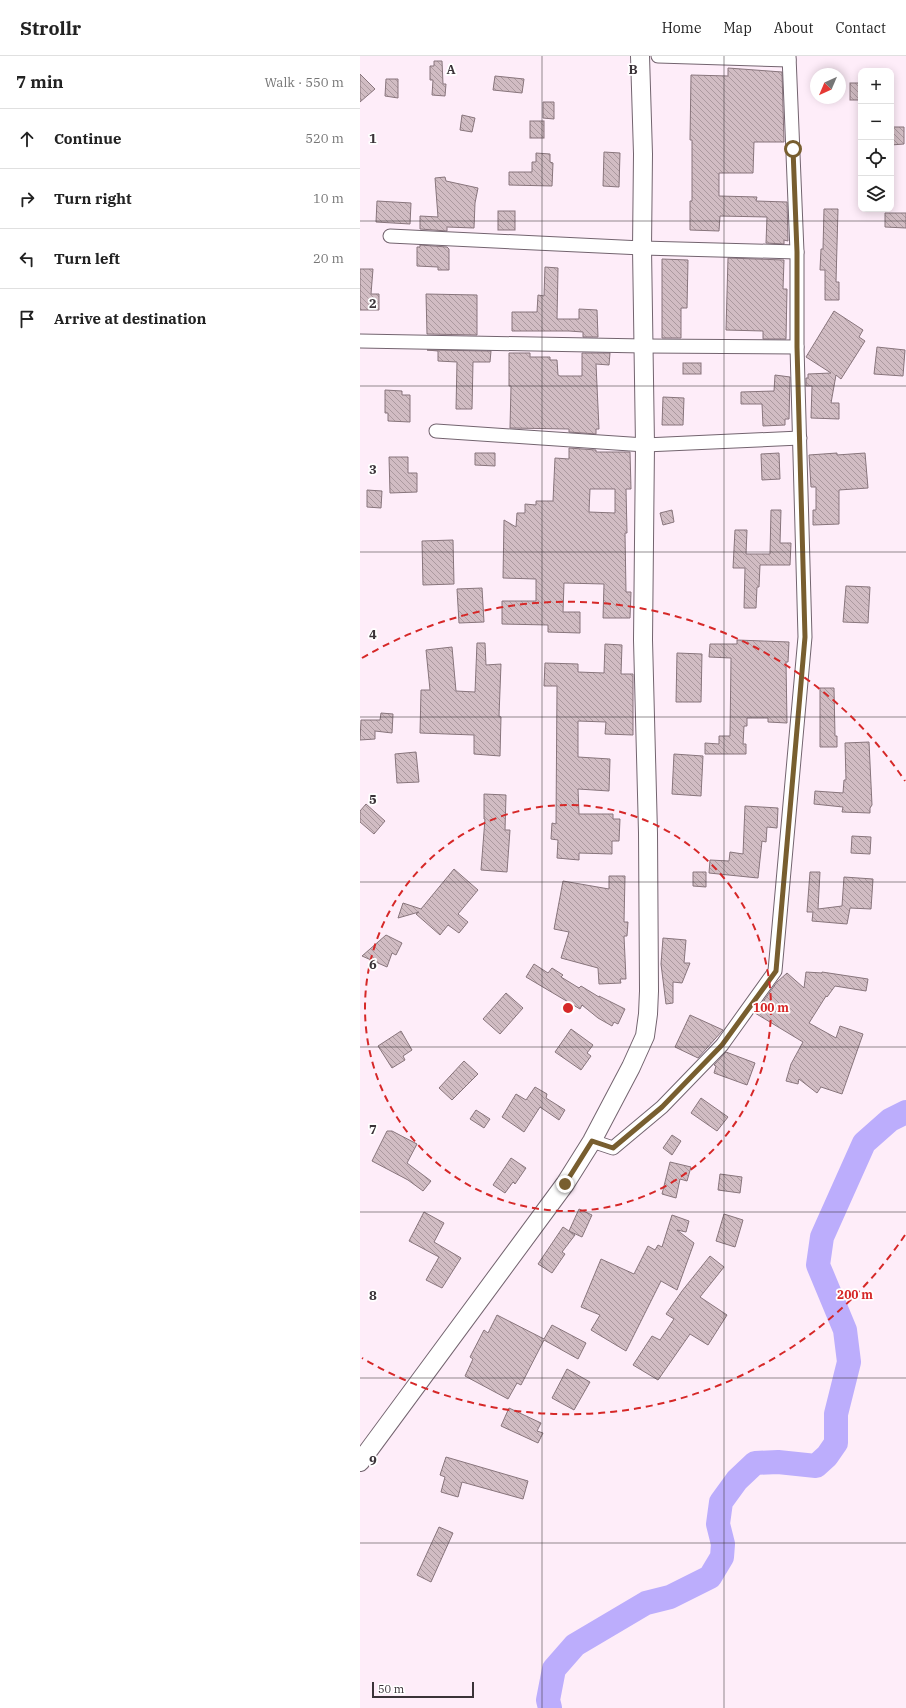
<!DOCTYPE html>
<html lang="en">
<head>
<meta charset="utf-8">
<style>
	:root { --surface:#fff; --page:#f6f6f6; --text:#222; --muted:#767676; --line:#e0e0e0 }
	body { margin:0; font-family:"IBM Plex Serif",serif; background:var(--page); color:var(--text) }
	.controls { position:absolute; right:12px; top:12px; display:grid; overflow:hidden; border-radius:8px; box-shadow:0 2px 10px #0003 }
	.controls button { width:36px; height:36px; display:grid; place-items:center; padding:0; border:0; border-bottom:1px solid var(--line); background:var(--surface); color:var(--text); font:20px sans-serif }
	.compass { position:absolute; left:450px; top:12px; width:36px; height:36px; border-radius:50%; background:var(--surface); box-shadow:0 2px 10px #0003; rotate:224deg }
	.scale { position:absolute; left:12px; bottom:10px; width:102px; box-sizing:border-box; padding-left:4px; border:2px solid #3a3338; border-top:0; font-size:11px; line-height:14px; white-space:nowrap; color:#3a3338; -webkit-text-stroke:3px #fff; paint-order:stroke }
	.stop { position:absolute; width:12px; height:12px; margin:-9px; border:3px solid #785e2f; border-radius:50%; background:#fff }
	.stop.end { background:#785e2f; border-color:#fff; box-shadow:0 1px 4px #0008 }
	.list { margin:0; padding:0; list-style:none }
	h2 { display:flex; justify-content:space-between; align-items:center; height:52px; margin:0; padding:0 16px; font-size:17px }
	h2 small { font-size:13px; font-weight:400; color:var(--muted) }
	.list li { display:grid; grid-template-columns:26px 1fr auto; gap:12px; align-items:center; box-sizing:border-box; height:60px; padding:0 16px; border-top:1px solid var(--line) }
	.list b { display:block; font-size:15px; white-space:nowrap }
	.list em { font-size:13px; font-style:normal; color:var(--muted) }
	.icon { flex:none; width:22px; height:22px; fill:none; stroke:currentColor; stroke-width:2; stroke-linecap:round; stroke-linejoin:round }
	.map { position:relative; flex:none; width:546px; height:1652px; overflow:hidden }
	header { display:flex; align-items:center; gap:24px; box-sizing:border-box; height:56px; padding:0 20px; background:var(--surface); border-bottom:1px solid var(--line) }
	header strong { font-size:19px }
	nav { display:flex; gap:22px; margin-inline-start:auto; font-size:14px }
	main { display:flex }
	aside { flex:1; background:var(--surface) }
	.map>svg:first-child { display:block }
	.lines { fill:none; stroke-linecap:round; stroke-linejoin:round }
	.river { stroke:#bcadfc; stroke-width:24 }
	.building { fill:url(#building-back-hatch); stroke:#88757c; fill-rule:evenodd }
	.street-casing { stroke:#73646f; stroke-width:15 }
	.secondary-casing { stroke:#73646f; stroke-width:20 }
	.street { stroke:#fff; stroke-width:13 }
	.secondary { stroke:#fff; stroke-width:18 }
	.route { stroke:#785e2f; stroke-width:5 }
	.grid { fill:none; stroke:#3a3338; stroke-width:1; stroke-opacity:0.55 }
	.ring { fill:none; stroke:#d62828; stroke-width:2; stroke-dasharray:7 5 }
	.grid-label { font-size:13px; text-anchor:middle; font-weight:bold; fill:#3a3338; stroke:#fff; stroke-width:3.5; stroke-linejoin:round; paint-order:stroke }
	.centre { fill:#d62828; stroke:#fff; stroke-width:2 }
	.ring-label { font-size:12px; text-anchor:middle; font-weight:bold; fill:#d62828; stroke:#fff; stroke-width:3.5; stroke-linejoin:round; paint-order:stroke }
</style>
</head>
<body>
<header>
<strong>Strollr</strong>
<nav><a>Home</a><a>Map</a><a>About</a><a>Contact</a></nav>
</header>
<main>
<aside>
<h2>7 min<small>Walk · 550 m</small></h2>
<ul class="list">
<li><svg class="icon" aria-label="ahead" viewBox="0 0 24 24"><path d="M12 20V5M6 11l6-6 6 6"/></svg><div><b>Continue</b></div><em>520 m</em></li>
<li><svg class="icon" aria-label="right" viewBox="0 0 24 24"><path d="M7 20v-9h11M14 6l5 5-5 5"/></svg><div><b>Turn right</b></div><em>10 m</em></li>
<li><svg class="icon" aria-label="left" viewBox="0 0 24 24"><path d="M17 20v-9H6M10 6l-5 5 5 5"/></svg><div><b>Turn left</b></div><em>20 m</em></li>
<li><svg class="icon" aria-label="arrive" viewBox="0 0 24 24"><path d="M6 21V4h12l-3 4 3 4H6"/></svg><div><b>Arrive at destination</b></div></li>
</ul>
</aside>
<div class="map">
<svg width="546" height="1652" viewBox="0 0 546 1652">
	<defs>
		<pattern id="building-back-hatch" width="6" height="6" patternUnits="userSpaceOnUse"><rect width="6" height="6" fill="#d1bcc3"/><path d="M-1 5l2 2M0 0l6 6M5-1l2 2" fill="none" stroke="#ab999f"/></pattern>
	</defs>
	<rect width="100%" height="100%" fill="#feedf9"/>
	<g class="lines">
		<path class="river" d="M 190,1652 L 188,1644 L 194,1613 L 215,1589 L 286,1547 L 310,1541 L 350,1521 L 362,1501 L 363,1488 L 358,1468 L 361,1446 L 377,1424 L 395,1407 L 418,1406 L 456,1410 L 467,1400 L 476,1387 L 476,1358 L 489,1306 L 485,1274 L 458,1209 L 462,1181 L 504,1087 L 530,1064 L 546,1056"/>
	</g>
	<g class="building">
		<path d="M 74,5 L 82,5 L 83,28 L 86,28 L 85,40 L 72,39 L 73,24 L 70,24 L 70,10 L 74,10 Z"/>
		<path d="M 368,12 L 422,16 L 424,86 L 394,86 L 393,117 L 359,117 L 359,140 L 397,141 L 396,145 L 427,146 L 428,185 L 424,184 L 424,188 L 406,187 L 407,161 L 360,160 L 359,175 L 330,174 L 330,145 L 332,145 L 332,84 L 330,84 L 331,19 L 368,20 Z"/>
		<path d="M 0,18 L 15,33 L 0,46 Z"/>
		<path d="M 135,20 L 164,23 L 162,37 L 133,34 Z"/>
		<path d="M 26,23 L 38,23 L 38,42 L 25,40 Z"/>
		<rect x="490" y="27" width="11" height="17"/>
		<path d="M 183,46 L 194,46 L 194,63 L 183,62 Z"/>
		<path d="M 102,59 L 115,62 L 112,76 L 100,74 Z"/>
		<rect x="170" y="65" width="14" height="17"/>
		<path d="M 531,71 L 544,71 L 544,88 L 531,89 Z"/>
		<path d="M 244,96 L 260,97 L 259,131 L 243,130 Z"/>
		<path d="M 176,97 L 190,98 L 190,106 L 193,107 L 192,130 L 149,129 L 149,116 L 172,116 L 172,106 L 176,106 Z"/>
		<path d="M 85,121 L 86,125 L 118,132 L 115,147 L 114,172 L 87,171 L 87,175 L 60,173 L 60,160 L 78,161 L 75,122 Z"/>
		<path d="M 17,145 L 51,147 L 50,168 L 16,166 Z"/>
		<path d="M 464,153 L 478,153 L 476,226 L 479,226 L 479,244 L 465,244 L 465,214 L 460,214 L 461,193 L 463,193 Z"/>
		<rect x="138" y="155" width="17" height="19"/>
		<path d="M 525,157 L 546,157 L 546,172 L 525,171 Z"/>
		<path d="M 60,189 L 87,191 L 89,193 L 89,214 L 78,214 L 78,211 L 57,210 L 57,191 L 60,191 Z"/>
		<path d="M 368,202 L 424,204 L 423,233 L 427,233 L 426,283 L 403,283 L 403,275 L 366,274 Z"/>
		<path d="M 302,203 L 328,204 L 327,252 L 321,252 L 321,282 L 302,282 Z"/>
		<path d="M 185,211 L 198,212 L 197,263 L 219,263 L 219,253 L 237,254 L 238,281 L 223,281 L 223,276 L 209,275 L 152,275 L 152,256 L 177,256 L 178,239 L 184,240 Z"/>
		<path d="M 0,213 L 13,213 L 11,238 L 19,238 L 19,254 L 0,254 Z"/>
		<path d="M 66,238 L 117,239 L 117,279 L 67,278 Z"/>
		<path d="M 474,255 L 503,274 L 499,281 L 505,285 L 481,323 L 476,319 L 471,347 L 479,347 L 479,363 L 451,362 L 452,330 L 446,330 L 446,322 L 448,322 L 448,318 L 471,317 L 446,301 Z"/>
		<path d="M 517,291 L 545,294 L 543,320 L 514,318 Z"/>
		<path d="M 67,294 L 131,295 L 130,306 L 113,306 L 112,353 L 96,353 L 97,306 L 78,305 L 78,295 Z"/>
		<path d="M 149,297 L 170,297 L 170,301 L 190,301 L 190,304 L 197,304 L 198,319 L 200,320 L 222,320 L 222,297 L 250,297 L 249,309 L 236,308 L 239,373 L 236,373 L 236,378 L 209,376 L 209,373 L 150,372 L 151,330 L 149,330 Z"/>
		<rect x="323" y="307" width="18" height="11"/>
		<path d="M 415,319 L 430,321 L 429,363 L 425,363 L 425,369 L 403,370 L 402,348 L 381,348 L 381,336 L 414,335 Z"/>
		<path d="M 25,334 L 42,335 L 42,339 L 50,339 L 50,366 L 28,365 L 28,357 L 25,357 Z"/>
		<path d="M 303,341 L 324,342 L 323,369 L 302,369 Z"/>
		<path d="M 209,392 L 236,394 L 236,396 L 270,396 L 271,433 L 266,433 L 267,477 L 265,477 L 266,536 L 271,536 L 270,562 L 243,562 L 244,528 L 204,527 L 203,556 L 220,556 L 220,577 L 188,576 L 188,569 L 142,568 L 142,545 L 176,545 L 176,523 L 143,522 L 144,464 L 156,471 L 157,457 L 165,457 L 165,448 L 176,449 L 176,445 L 193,445 L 195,402 L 209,403 ZM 230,433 L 255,433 L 255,457 L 229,456 Z"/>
		<path d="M 115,397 L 135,397 L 135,410 L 115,409 Z"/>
		<path d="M 419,397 L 420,423 L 402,424 L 401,398 Z"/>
		<path d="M 477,397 L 477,399 L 505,397 L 508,432 L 479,434 L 479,468 L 453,469 L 453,454 L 456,454 L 456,431 L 451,431 L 449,399 Z"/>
		<path d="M 29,401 L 48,401 L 48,417 L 57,417 L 57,436 L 30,437 Z"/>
		<path d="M 7,434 L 22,435 L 21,452 L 7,451 Z"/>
		<path d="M 312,454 L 314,466 L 303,469 L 300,457 Z"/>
		<path d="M 411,454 L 421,454 L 420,487 L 431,487 L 430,509 L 400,509 L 399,531 L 397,531 L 396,552 L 384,552 L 385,512 L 373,512 L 375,474 L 387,474 L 386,498 L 410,498 Z"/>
		<path d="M 93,484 L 94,528 L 63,529 L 62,485 Z"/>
		<path d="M 486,530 L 510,531 L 508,567 L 483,566 Z"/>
		<path d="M 122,532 L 124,566 L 99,567 L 97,533 Z"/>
		<path d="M 377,584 L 429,586 L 428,606 L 426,606 L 427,667 L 408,666 L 408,662 L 387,662 L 387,670 L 384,670 L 383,688 L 386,688 L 386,698 L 345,698 L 345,687 L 359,688 L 359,680 L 370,680 L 371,602 L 349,601 L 350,588 L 377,588 Z"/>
		<path d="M 117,587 L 125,587 L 126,609 L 141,608 L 139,660 L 141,661 L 140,700 L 114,698 L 114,679 L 60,677 L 61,634 L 70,634 L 66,594 L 92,591 L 96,635 L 115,636 Z"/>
		<path d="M 245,588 L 262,589 L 261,618 L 273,618 L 273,679 L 245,678 L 246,666 L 218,665 L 218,701 L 250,703 L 249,735 L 218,733 L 219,758 L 253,758 L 253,763 L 260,763 L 259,785 L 252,785 L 252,798 L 219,797 L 219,804 L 197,802 L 198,784 L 191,783 L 192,767 L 196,768 L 197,630 L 184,630 L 185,607 L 218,608 L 218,616 L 244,617 Z"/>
		<path d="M 317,597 L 342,598 L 341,646 L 316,646 Z"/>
		<path d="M 460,632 L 474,632 L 475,680 L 477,680 L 477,691 L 460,691 Z"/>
		<path d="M 21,657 L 33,658 L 32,677 L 15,675 L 15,683 L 0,684 L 1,664 L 20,664 Z"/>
		<path d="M 509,686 L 512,749 L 510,752 L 510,757 L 482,756 L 483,751 L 454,748 L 455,735 L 483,737 L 484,724 L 486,724 L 485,687 Z"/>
		<path d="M 56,696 L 59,726 L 37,727 L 35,698 Z"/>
		<path d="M 314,698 L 343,700 L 341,740 L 312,738 Z"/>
		<path d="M 124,738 L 146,739 L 145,774 L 150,774 L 147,816 L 121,814 L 125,763 L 124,763 Z"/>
		<path d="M 6,748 L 25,765 L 14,778 L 0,766 L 0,755 Z"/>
		<path d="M 385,750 L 418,752 L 417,772 L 407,771 L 406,786 L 402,785 L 398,822 L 349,817 L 350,804 L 369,805 L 370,796 L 383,798 Z"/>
		<path d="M 492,780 L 511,781 L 510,798 L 491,797 Z"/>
		<path d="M 94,813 L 118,834 L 98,858 L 108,866 L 99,877 L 88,869 L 80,879 L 56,858 L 59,856 L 38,862 L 43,847 L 61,853 Z"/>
		<path d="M 333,816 L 346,816 L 346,831 L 333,830 Z"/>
		<path d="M 450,816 L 460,816 L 458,853 L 482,850 L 484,821 L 513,823 L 511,853 L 490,852 L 487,868 L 452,865 L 453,856 L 447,856 Z"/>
		<path d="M 249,820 L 265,820 L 264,866 L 268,866 L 267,880 L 264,880 L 266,923 L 260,923 L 261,927 L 239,928 L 238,912 L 201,902 L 209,876 L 194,873 L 203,825 L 249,833 Z"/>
		<path d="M 26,879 L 42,887 L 36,899 L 32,897 L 27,911 L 2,900 Z"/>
		<path d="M 303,882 L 326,884 L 324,907 L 330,907 L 322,927 L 313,926 L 313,947 L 306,948 L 301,908 Z"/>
		<path d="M 174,908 L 188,917 L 192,912 L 203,919 L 201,921 L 219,932 L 221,930 L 239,941 L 239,940 L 265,953 L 258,968 L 254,966 L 252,970 L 238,962 L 222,949 L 220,953 L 166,921 Z"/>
		<path d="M 446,916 L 462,917 L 462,916 L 508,923 L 506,935 L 475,930 L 467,941 L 466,940 L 449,967 L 476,982 L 480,970 L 503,978 L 482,1038 L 461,1031 L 457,1037 L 439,1023 L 438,1028 L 426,1025 L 431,1008 L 443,986 L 395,957 L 417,926 L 427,917 L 444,932 Z"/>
		<path d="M 146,937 L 163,952 L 140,978 L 123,963 Z"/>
		<path d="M 330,959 L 363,974 L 338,1002 L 315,991 Z"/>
		<path d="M 211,973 L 233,989 L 227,997 L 231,1000 L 221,1014 L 195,996 Z"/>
		<path d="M 41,975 L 52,994 L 43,1000 L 45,1004 L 32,1012 L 18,990 Z"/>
		<path d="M 366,996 L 395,1007 L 387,1029 L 354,1017 L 356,1010 L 354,1009 Z"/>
		<path d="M 104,1005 L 118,1018 L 92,1044 L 79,1032 Z"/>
		<path d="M 175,1031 L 187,1038 L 186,1042 L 205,1054 L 199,1064 L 180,1051 L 164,1076 L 142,1061 L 156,1038 L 166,1044 Z"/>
		<path d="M 341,1042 L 368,1061 L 357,1075 L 331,1057 Z"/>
		<path d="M 116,1054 L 130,1063 L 124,1072 L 110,1063 Z"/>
		<path d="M 27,1075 L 32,1075 L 57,1088 L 47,1107 L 71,1125 L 63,1135 L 48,1124 L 12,1105 Z"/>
		<path d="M 312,1079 L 321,1085 L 312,1099 L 303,1092 Z"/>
		<path d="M 151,1102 L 166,1112 L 155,1128 L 153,1126 L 145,1137 L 133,1129 Z"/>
		<path d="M 310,1106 L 331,1111 L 327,1125 L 320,1123 L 316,1142 L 302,1138 Z"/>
		<path d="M 360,1118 L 382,1121 L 380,1137 L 358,1134 Z"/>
		<path d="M 219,1153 L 232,1159 L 222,1181 L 209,1175 Z"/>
		<path d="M 64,1156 L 84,1167 L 74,1186 L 101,1202 L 82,1232 L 66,1224 L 79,1201 L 49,1185 Z"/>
		<path d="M 364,1158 L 383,1164 L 375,1191 L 356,1185 Z"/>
		<path d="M 312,1159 L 329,1165 L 326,1176 L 317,1174 L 334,1187 L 317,1234 L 301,1225 L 266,1295 L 231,1274 L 240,1259 L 221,1251 L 241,1203 L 274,1218 L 288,1190 L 295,1194 L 298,1189 L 302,1191 Z"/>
		<path d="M 203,1171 L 215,1179 L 202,1196 L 205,1198 L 192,1217 L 178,1208 Z"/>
		<path d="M 350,1200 L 364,1211 L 340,1241 L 367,1259 L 348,1289 L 330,1278 L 298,1324 L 273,1309 L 292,1280 L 300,1284 L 314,1263 L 306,1258 L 322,1235 Z"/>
		<path d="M 137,1259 L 184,1283 L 192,1269 L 226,1287 L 218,1303 L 184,1284 L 161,1329 L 157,1327 L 148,1343 L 105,1320 L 113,1303 L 110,1301 L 124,1274 L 128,1277 Z"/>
		<path d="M 207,1313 L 230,1326 L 214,1354 L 192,1342 Z"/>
		<path d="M 149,1352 L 181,1367 L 177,1375 L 183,1377 L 178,1387 L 141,1370 Z"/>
		<path d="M 86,1401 L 168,1425 L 163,1443 L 102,1426 L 98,1441 L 81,1436 L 85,1421 L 80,1419 Z"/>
		<path d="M 79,1471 L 93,1477 L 71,1526 L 57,1519 Z"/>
	</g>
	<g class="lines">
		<g class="street-casing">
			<g id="street">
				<path d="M 298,0 L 429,4"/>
				<path d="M 30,180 L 282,192 L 437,196"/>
				<path d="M 0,285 L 284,290 L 437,291"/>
				<path d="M 76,375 L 285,389 L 440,382"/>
				<path d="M 232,1085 L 253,1092 L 302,1051 L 362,989 L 415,915 L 445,581 L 437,291 L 437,196 L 429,0"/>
			</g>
		</g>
		<g class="secondary-casing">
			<path id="secondary" d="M 0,1406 L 205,1128 L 232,1085 L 271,1011 L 285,980 L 288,958 L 289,935 L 288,777 L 283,584 L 285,389 L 282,192 L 283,98 L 280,0"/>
		</g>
		<use href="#street" class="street"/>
		<use href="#secondary" class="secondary"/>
	</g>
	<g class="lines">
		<path class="route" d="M 205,1128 L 232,1085 L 253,1092 L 302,1051 L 362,989 L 416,915 L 445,581 L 437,291 L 437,196 L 433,93"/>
	</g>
	<path class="grid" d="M 182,0 L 182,1652M 364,0 L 364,1652M 0,165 L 546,165M 0,330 L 546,330M 0,496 L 546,496M 0,661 L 546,661M 0,826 L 546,826M 0,991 L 546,991M 0,1156 L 546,1156M 0,1322 L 546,1322M 0,1487 L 546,1487"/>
	<g class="ring">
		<circle cx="208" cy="952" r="203"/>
		<path d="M545 1179A406 406 0 0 1 2 1302M2 602A406 406 0 0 1 545 725"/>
	</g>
	<g class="grid-label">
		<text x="91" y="18">A</text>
		<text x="273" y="18">B</text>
		<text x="13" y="87">1</text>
		<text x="13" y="252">2</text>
		<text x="13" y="418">3</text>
		<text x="13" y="583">4</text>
		<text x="13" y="748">5</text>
		<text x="13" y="913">6</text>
		<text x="13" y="1078">7</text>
		<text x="13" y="1244">8</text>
		<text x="13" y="1409">9</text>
	</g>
	<circle cx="208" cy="952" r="6" class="centre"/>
	<g class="ring-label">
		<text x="411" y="956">100 m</text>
		<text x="495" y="1243">200 m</text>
	</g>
</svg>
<div class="controls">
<button>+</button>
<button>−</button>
<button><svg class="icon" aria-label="locate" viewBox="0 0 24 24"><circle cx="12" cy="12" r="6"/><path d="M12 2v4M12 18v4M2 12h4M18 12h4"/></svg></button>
<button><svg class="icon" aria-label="layers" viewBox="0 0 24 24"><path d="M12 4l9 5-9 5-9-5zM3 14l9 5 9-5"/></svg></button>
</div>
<svg class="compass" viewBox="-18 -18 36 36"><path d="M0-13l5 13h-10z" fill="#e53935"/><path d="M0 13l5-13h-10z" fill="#767676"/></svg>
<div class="scale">50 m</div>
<div class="stop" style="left:433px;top:93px"></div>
<div class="stop end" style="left:205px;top:1128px"></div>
</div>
</main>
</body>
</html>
